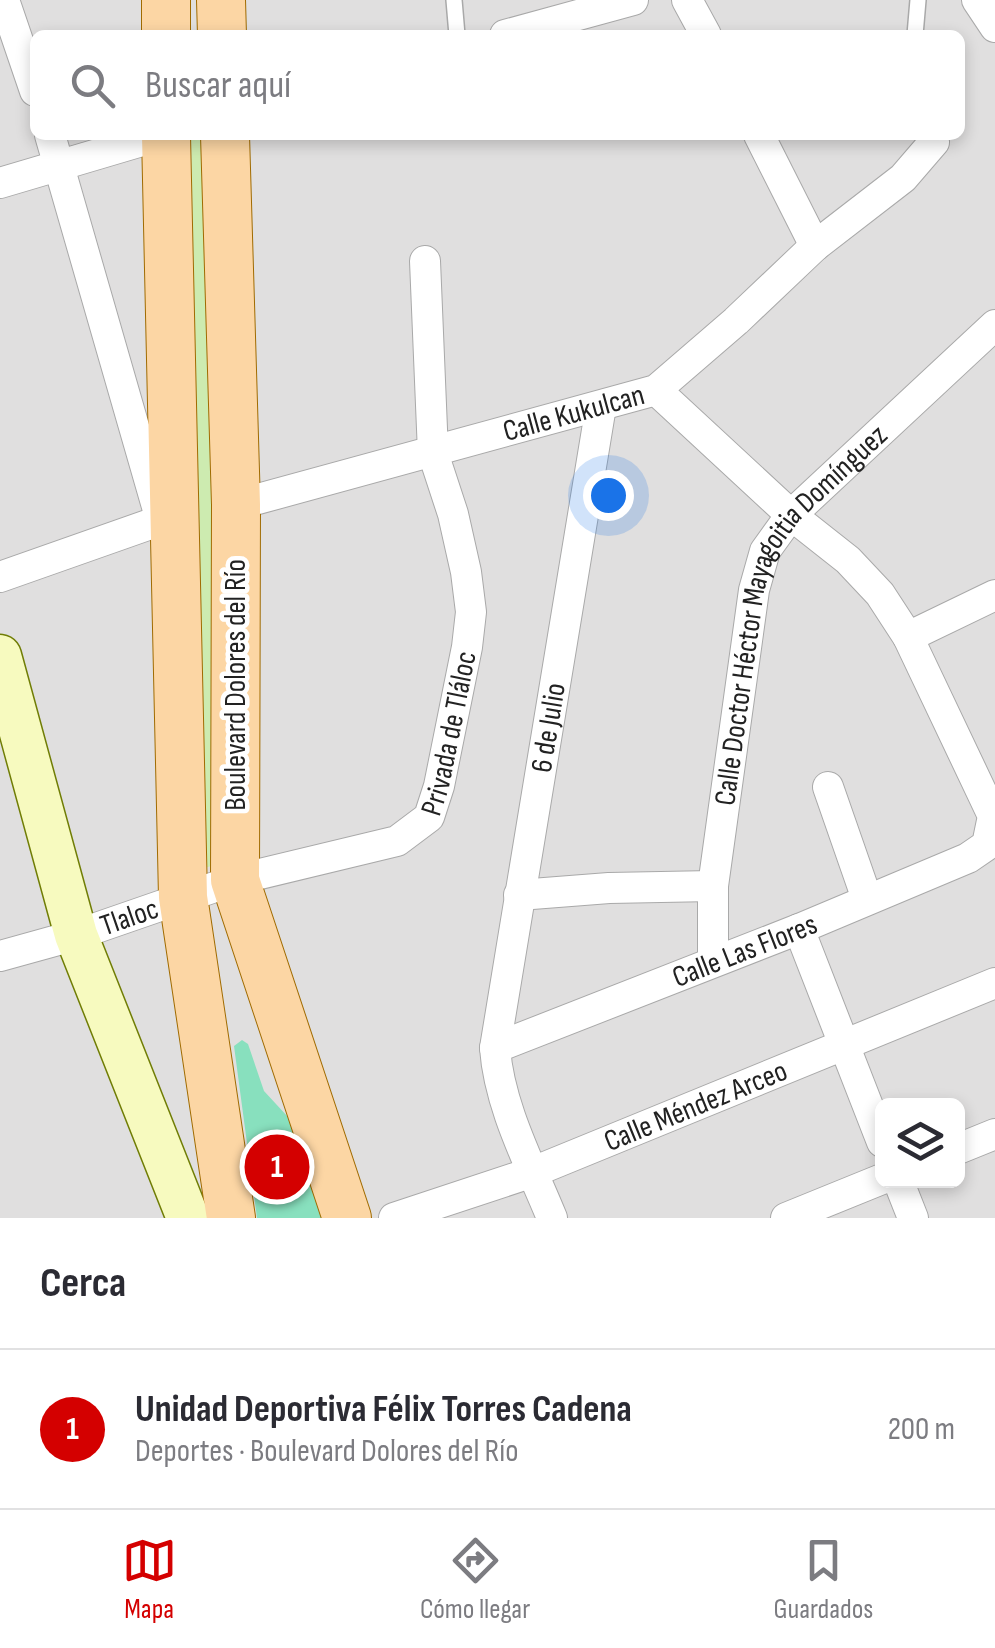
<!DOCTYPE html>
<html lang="es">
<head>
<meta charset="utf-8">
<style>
	:root { --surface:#fff; --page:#f7f7f7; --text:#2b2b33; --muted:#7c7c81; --line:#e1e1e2; --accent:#d40000 }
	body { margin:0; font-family:"Sofia Sans Condensed",sans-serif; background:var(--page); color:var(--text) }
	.controls { position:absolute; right:30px; bottom:30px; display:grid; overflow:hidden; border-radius:15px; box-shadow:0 5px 15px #0003 }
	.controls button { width:90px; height:90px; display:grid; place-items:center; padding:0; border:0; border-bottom:2px solid var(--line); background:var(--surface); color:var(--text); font:50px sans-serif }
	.you { position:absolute; left:608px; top:495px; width:35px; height:35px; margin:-25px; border:8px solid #fff; border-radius:50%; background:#1a73e8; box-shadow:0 0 0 15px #1a73e833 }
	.badge { display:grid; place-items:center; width:65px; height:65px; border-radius:50%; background:var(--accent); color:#fff; font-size:32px; font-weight:700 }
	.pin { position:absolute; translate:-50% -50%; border:5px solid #fff; box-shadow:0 2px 10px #0006 }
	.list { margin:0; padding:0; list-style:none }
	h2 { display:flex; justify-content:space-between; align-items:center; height:130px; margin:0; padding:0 40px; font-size:42px }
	h2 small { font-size:32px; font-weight:400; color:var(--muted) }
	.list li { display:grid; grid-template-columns:65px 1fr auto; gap:30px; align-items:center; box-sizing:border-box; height:160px; padding:0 40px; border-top:2px solid var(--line) }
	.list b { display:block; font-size:38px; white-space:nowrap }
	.list p { margin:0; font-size:32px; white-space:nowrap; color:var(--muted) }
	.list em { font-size:32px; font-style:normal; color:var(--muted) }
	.icon { flex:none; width:55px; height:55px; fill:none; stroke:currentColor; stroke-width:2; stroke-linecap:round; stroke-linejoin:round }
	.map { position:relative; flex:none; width:995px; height:1218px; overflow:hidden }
	.search { position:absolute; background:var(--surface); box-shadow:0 5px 15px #0003; left:30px; right:30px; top:30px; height:110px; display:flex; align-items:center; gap:25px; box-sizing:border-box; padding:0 35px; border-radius:15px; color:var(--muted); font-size:38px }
	.sheet { height:290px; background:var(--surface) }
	nav { display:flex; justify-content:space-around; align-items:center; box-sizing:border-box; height:140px; border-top:2px solid var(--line); background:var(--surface); font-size:28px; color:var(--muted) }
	nav a { display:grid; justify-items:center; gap:5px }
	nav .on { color:var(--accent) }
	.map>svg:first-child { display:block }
	.residential { fill:#e0dfdf; fill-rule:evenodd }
	.grass { fill:#cdebb0 }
	.pitch { fill:#88e0be }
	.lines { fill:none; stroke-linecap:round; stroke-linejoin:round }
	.service-casing { stroke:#a9a9a9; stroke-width:18 }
	.minor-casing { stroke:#a9a9a9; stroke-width:32 }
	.secondary-casing { stroke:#707d05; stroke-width:45 }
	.primary-casing { stroke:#a06b00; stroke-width:50 }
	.service { stroke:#fff; stroke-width:15 }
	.minor { stroke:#fff; stroke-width:30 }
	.secondary { stroke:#f7fabf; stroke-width:42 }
	.primary { stroke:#fcd6a4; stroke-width:48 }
	.labels { text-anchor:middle; stroke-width:9; stroke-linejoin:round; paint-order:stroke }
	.street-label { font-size:30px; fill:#222; stroke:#fff }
</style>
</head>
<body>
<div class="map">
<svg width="995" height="1218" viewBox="0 0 995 1218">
	<rect width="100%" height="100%" fill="#f2efe9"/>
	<path class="residential" d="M 0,0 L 995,0 L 995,1218 L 0,1218 ZM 35,35 L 960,35 L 960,135 L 35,135 ZM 882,1106 L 958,1106 L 958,1180 L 882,1180 Z"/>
	<path class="grass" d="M 191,135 L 208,135 L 220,863 L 205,868 Z"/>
	<path class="pitch" d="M 242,1040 L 248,1044 L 264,1091 L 288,1117 L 323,1218 L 257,1218 L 234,1046 Z"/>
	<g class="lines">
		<g class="service-casing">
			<g id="service">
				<path d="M 454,0 L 457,35"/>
				<path d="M 915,35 L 918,0"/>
			</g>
		</g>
		<g class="minor-casing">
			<g id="minor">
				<path d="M 4,0 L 35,91"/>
				<path d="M 687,0 L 706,35"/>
				<path d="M 977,0 L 995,27"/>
				<path d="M 505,35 L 633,0"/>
				<path d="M 50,135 L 160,517"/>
				<path d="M 759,135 L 815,246"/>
				<path d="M 0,183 L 162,135"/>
				<path id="s1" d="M 236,505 L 656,390 L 736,321 L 815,246 L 903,178 L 934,142"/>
				<path d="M 0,577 L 176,515"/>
				<path d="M 908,637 L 995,595"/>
				<path d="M 828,787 L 867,899"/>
				<path d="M 519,895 L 609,888 L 713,886"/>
				<path d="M 799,929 L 882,1142"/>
				<path id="s2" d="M 0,956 L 76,935 L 235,880 L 397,841 L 429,817 L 439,786 L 467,647 L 471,612 L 466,572 L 453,514 L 433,453 L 425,261"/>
				<path id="s3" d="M 713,961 L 713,886 L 754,590 L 765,551 L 791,515 L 995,325"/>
				<path id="s4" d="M 495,1048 L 799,929 L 968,858 L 987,845 L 993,816 L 908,637 L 880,594 L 848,560 L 791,515 L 656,390"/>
				<path d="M 958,1149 L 995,1134"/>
				<path d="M 898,1180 L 913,1218"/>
				<path id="s5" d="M 394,1218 L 533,1172 L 995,983"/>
				<path id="s6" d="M 552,1218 C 530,1164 499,1106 495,1048 L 601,406"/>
				<path d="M 786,1218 L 882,1179"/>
			</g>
		</g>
		<g class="secondary-casing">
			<path id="secondary" d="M 0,656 L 76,935 L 188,1218"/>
		</g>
		<g class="primary-casing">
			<g id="primary">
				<path d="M 166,0 L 166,35"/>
				<path d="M 221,0 L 222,35"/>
				<path d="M 166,135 L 183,897 L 231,1218"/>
				<path d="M 225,135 L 236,505 L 235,880 L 347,1218"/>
			</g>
		</g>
		<use href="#service" class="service"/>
		<use href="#minor" class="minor"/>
		<use href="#secondary" class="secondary"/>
		<use href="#primary" class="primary"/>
	</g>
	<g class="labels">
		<g class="street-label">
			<text dy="10" stroke="none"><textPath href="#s1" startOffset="350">Calle Kukulcan</textPath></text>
			<text dy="10" stroke="none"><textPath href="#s3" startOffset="370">Calle Doctor Héctor Mayagoitia Domínguez</textPath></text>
			<text transform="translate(235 685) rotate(-90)" y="10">Boulevard Dolores del Río</text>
			<text dy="10" stroke="none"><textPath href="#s6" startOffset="505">6 de Julio</textPath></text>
			<text dy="10" stroke="none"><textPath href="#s2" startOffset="540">Privada de Tláloc</textPath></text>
			<text dy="10" stroke="none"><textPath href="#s2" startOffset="135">Tlaloc</textPath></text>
			<text dy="10" stroke="none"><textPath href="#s4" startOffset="268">Calle Las Flores</textPath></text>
			<text dy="10" stroke="none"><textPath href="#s5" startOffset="322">Calle Méndez Arceo</textPath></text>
		</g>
	</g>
</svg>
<div class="controls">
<button><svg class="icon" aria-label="layers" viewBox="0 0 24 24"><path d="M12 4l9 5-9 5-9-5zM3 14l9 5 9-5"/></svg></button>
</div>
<div class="you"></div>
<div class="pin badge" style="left:277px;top:1167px">1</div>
<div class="search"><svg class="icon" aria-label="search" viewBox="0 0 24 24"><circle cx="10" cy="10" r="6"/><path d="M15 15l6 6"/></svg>Buscar aquí</div>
</div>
<section class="sheet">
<h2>Cerca<small></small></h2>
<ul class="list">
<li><span class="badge">1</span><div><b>Unidad Deportiva Félix Torres Cadena</b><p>Deportes · Boulevard Dolores del Río</p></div><em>200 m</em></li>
</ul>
</section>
<nav>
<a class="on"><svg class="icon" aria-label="map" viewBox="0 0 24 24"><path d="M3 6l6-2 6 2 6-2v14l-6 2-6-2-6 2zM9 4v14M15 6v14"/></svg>Mapa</a>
<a><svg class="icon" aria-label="directions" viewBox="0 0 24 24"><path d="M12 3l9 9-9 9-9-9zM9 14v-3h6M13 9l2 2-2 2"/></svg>Cómo llegar</a>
<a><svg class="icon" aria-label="saved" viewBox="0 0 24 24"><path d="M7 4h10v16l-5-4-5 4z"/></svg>Guardados</a>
</nav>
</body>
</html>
